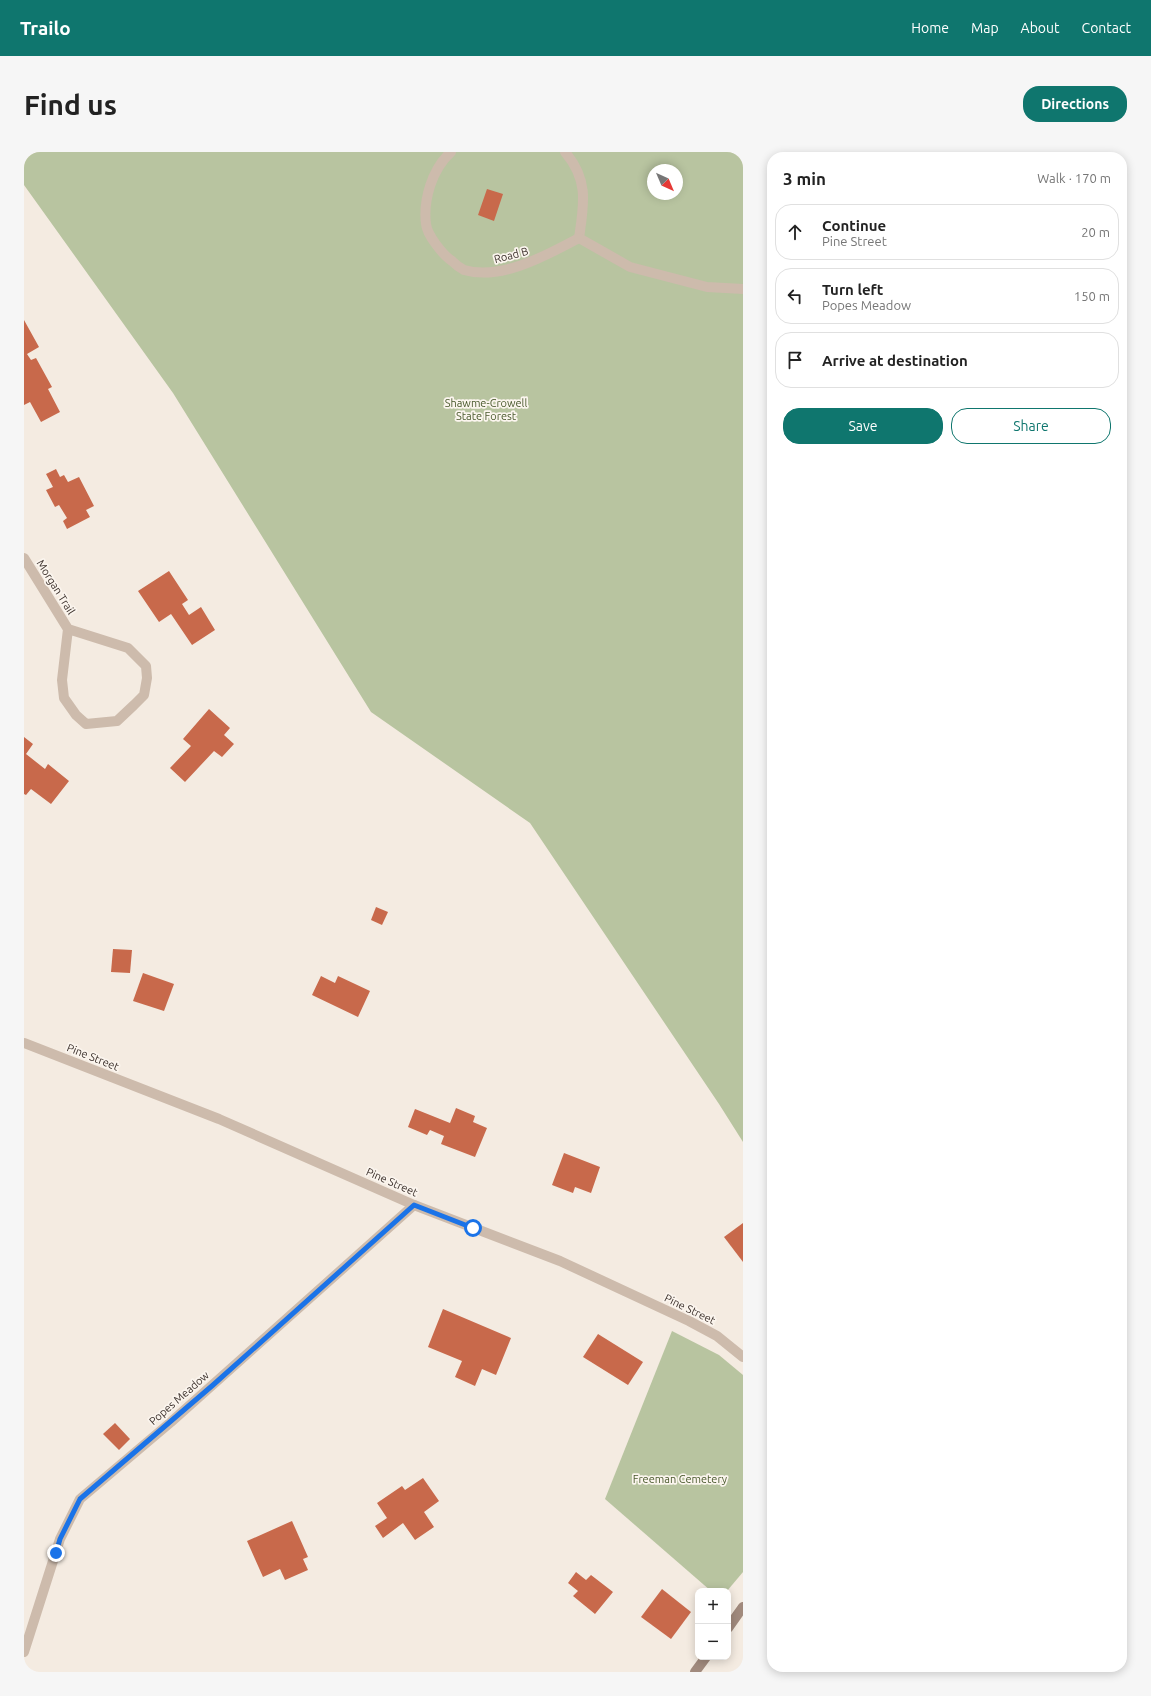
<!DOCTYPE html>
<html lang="en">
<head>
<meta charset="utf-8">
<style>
	:root { --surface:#fff; --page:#f6f6f6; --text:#222; --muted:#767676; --line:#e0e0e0; --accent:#0f766e }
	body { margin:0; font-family:Ubuntu,sans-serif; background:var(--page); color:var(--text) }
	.controls { position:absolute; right:12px; bottom:12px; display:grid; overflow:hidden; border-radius:8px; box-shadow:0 2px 10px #0003 }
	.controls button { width:36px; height:36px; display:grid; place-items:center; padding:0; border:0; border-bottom:1px solid var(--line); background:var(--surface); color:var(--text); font:20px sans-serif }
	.compass { position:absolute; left:623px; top:12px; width:36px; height:36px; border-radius:50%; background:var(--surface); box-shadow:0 2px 10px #0003; rotate:136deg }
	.stop { position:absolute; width:12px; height:12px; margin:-9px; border:3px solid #1a73e8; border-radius:50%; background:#fff }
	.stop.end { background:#1a73e8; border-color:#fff; box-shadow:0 1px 4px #0008 }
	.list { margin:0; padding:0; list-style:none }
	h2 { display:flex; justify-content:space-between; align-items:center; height:52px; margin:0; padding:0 16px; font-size:17px }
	h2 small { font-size:13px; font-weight:400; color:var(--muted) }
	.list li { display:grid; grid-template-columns:26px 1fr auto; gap:12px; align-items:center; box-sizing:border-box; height:56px; margin:0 8px 8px; padding:0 8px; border:1px solid var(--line); border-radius:16px }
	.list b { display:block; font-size:15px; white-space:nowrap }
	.list p { margin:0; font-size:13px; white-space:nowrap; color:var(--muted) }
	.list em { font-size:13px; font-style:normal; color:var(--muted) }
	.actions { display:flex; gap:8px; padding:12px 16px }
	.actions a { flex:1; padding:9px 0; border:1px solid var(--accent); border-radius:16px; text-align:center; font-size:14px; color:var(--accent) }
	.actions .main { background:var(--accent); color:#fff }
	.icon { flex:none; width:22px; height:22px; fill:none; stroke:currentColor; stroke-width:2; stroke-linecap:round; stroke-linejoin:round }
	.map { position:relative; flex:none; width:719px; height:1520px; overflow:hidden; border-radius:16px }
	header { display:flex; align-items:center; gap:24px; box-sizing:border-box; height:56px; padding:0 20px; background:var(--accent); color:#fff }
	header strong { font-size:19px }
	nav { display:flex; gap:22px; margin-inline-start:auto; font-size:14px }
	.intro { display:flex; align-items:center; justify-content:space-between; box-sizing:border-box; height:96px; padding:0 24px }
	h1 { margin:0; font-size:28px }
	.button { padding:10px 18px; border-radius:16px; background:var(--accent); color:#fff; font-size:14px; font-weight:700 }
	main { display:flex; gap:24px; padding:0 24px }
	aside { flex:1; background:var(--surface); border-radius:16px; box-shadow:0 2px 10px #0003 }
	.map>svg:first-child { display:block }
	.green { fill:#b8c4a0; fill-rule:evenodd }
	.building { fill:#c8694b }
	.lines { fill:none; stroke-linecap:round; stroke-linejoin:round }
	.lane { stroke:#cdbbac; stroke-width:10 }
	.street { stroke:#cdbbac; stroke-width:10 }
	.secondary { stroke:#a18a7d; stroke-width:10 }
	.route { stroke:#1a73e8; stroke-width:5 }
	.labels { text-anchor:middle; stroke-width:3.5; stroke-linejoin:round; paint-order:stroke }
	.street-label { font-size:11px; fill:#3b302b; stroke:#fbf5ee }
	.park-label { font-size:11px; fill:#4a5a2e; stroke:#fbf5ee }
</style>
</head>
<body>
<header>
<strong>Trailo</strong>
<nav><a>Home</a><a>Map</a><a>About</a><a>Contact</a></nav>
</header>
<div class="intro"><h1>Find us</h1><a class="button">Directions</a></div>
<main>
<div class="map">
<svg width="719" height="1520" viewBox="0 0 719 1520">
	<rect width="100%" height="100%" fill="#f4ebe1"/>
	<g class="green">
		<path d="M 0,0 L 719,0 L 719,990 L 695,952 L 506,671 L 347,560 L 149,241 L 0,33 ZM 629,18 L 653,18 L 653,42 L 629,42 Z"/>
		<path d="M 648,1179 L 695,1203 L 719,1223 L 719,1420 L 703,1439 L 687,1439 L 581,1347 Z"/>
	</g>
	<g class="building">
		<path d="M 463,37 L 479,42 L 470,69 L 454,63 Z"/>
		<path d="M 0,168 L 15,195 L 3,202 L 7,208 L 12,206 L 28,235 L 24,237 L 36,260 L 17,270 L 6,250 L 0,253 Z"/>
		<path d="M 32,317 L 36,325 L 40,323 L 44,330 L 55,325 L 70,354 L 62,358 L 66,365 L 43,377 L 39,369 L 43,366 L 35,353 L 31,355 L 22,338 L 29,335 L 22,322 Z"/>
		<path d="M 145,419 L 164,448 L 158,452 L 165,463 L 177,455 L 191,478 L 168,493 L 147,462 L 135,470 L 114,439 Z"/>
		<path d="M 185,557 L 206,576 L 200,583 L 210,592 L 198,605 L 190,599 L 161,630 L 146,616 L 167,594 L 159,587 Z"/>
		<path d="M 0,585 L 9,592 L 2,602 L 21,617 L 24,612 L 45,629 L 27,652 L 7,637 L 2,643 L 0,642 Z"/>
		<path d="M 352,755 L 364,760 L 358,773 L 347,768 Z"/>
		<path d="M 89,797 L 108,798 L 106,821 L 87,820 Z"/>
		<path d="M 119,821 L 150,832 L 140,859 L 109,849 Z"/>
		<path d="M 297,824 L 311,831 L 314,824 L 346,839 L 334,865 L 288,843 Z"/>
		<path d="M 432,956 L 451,964 L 449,970 L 463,976 L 451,1005 L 417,992 L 420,984 L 406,978 L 403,983 L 384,975 L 391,957 L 426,971 Z"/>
		<path d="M 540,1001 L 576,1015 L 567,1041 L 551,1035 L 549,1041 L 528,1033 Z"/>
		<path d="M 719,1071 L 719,1110 L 700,1085 Z"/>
		<path d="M 419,1157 L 487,1186 L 472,1223 L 458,1217 L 451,1234 L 431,1225 L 438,1209 L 404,1195 Z"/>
		<path d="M 574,1182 L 619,1210 L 604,1233 L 559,1205 Z"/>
		<path d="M 91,1271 L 106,1287 L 95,1298 L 79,1282 Z"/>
		<path d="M 399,1326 L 415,1349 L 400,1360 L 410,1375 L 391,1388 L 379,1371 L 359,1386 L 351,1374 L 363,1366 L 353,1351 L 378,1334 L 381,1338 Z"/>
		<path d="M 268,1369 L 284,1405 L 279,1407 L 284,1418 L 261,1428 L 256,1417 L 239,1425 L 223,1389 Z"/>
		<path d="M 552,1420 L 562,1428 L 567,1423 L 589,1440 L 571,1462 L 549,1444 L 554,1439 L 544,1431 Z"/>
		<path d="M 638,1437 L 667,1460 L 647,1487 L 617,1465 Z"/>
	</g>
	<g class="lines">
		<g class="lane">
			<path d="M 427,0 C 408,17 399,48 402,72 C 403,83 419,103 428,109 C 431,112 436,116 440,118 C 477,129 523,103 555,86"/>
			<path d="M 541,0 C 565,28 560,52 555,86"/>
			<path d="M 555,86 L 606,115 L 683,135 L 719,137"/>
		</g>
		<g class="street">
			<path d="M 0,406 L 44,477 L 38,528 L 40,546 L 52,563 L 62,572 L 93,569 L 110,553 L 120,543 L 123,526 L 122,514 L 104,496 L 44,477"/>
			<path d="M 0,891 L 195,967 L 390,1053 L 536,1109 L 665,1169 L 693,1184 L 719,1205"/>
			<path d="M 0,1500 L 36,1387 L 56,1347 L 147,1270 L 390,1053"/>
		</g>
		<g class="secondary">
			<path d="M 704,1476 L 719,1455"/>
			<path d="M 671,1520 L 682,1505"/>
		</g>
	</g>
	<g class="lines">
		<path class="route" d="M 32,1401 L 36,1387 L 56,1347 L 189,1233 L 390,1053 L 449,1076"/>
	</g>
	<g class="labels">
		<g class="street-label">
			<text transform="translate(487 103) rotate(-15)" y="4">Road B</text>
			<text transform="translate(32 435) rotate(58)" y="4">Morgan Trail</text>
			<text transform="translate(69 905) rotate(22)" y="4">Pine Street</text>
			<text transform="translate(368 1030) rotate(24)" y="4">Pine Street</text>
			<text transform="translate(666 1157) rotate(26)" y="4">Pine Street</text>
			<text transform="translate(155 1246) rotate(-41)" y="4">Popes Meadow</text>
		</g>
		<g class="park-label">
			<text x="462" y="255">Shawme-Crowell<tspan x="462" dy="13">State Forest</tspan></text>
			<text x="656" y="1331">Freeman Cemetery</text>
		</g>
	</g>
</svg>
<div class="controls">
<button>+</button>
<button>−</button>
</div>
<svg class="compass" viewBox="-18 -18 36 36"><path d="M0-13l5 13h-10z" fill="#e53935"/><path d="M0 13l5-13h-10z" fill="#767676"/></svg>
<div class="stop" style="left:449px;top:1076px"></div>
<div class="stop end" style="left:32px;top:1401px"></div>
</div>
<aside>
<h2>3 min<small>Walk · 170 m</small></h2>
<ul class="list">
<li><svg class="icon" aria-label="ahead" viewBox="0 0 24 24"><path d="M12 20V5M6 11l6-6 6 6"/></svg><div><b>Continue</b><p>Pine Street</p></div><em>20 m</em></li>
<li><svg class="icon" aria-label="left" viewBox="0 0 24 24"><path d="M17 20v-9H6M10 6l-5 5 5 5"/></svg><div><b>Turn left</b><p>Popes Meadow</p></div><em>150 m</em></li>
<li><svg class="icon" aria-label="arrive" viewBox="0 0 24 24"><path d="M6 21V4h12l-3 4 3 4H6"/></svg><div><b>Arrive at destination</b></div></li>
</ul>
<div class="actions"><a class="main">Save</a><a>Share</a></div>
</aside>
</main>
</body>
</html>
